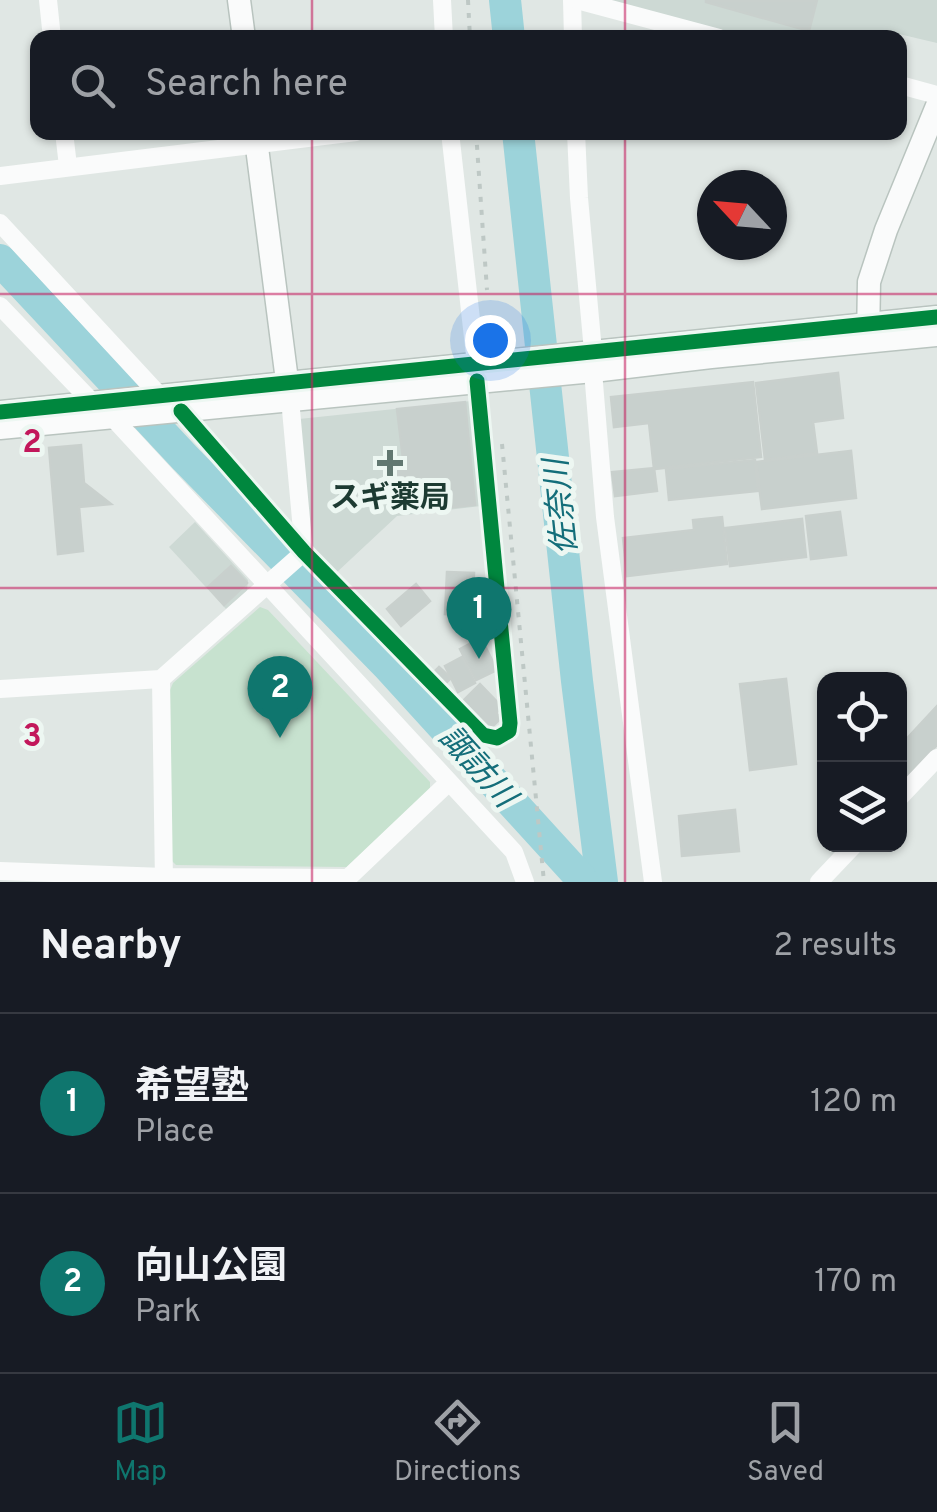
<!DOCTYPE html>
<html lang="en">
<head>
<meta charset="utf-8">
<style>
	:root { --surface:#171b24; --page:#242831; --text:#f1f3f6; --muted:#9ea1a6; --line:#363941; --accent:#0f766e }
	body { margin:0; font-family:Overpass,"Noto Sans JP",sans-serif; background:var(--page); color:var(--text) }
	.controls { position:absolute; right:30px; bottom:30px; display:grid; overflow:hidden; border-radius:20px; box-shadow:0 2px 8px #0004 }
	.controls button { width:90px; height:90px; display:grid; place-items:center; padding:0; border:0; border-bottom:2px solid var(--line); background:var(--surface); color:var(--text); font:50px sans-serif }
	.compass { position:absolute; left:697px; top:170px; width:90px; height:90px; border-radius:50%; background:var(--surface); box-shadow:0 2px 8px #0004; rotate:296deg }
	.you { position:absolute; left:490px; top:340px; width:35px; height:35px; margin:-25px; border:8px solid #fff; border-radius:50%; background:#1a73e8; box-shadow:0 0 0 15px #1a73e833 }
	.badge { display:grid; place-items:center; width:65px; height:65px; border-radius:50%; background:var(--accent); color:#fff; font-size:32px; font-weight:700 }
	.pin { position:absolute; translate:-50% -82px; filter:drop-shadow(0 2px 5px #0008) }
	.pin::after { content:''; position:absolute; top:52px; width:35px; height:30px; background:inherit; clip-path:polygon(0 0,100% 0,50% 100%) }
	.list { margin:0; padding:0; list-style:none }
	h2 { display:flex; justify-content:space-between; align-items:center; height:130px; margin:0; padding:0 40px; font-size:42px }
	h2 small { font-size:32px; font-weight:400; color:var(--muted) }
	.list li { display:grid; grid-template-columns:65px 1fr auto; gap:30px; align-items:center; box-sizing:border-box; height:180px; padding:0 40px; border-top:2px solid var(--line) }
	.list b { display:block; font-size:38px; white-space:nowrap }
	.list p { margin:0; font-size:32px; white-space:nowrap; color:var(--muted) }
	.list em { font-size:32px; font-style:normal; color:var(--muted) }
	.icon { flex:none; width:55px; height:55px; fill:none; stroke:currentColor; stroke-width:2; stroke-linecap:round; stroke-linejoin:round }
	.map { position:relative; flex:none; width:937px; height:882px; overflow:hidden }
	.search { position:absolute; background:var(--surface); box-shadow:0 2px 8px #0004; left:30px; right:30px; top:30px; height:110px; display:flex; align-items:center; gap:25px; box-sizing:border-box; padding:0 35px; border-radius:20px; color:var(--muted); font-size:38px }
	.sheet { height:490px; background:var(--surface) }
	nav { display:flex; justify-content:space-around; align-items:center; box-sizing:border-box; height:140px; border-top:2px solid var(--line); background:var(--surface); font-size:28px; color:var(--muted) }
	nav a { display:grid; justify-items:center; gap:5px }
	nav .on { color:var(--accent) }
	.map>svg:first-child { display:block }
	.built { fill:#cdd9d4 }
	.green { fill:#c7e2cf }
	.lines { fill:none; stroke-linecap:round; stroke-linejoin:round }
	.river { stroke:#9cd3da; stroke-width:32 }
	.building { fill:#c8d0cd; stroke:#c9d0cd; stroke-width:2.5 }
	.secondary-casing { stroke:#b9c4bf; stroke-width:25 }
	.path { stroke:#bec8c5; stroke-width:4; stroke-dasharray:5 8; stroke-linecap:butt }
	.street { stroke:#fafbfb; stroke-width:18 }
	.secondary { stroke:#fafbfb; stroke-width:22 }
	.cycleway-casing { stroke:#edf7f2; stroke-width:21 }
	.cycleway { stroke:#00873e; stroke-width:15 }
	.grid { fill:none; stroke:#c2185b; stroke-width:2.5; stroke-opacity:0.55 }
	.poi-dot { fill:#617770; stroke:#edf7f2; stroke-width:4 }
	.labels { text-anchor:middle; stroke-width:10; stroke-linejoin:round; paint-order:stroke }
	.poi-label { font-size:30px; font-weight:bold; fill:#1d3b32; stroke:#edf7f2 }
	.water-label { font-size:32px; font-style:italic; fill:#146e7a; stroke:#edf7f2 }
	.grid-label { font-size:32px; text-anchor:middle; font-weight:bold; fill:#c2185b; stroke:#edf7f2; stroke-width:10; stroke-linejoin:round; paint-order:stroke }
</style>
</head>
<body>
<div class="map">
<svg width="937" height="882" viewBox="0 0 937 882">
	<rect width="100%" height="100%" fill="#e0e7e4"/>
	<g class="built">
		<path d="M 609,0 L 937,0 L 937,43 L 882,30 L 879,37 L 748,37 Z"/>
		<path d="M 471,401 L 481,506 L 397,516 L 336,573 L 312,549 L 299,419 Z"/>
		<path d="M 195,522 L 248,580 L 247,591 L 226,609 L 169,547 Z"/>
	</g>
	<path class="green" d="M 260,607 L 268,610 L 430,782 L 430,789 L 347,867 L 176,865 L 172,861 L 170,690 L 173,683 Z"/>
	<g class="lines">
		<g class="river">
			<path d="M 505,0 L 509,38"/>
			<path d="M 518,132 L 577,681 L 602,882"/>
			<path d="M 0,260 L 185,458 L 387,665 L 580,877 L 582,882"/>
		</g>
	</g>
	<g class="building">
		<path d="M 706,0 L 817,0 L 809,31 L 706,2 Z"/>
		<path d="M 838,373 L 843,418 L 813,422 L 817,453 L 765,460 L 756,383 Z"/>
		<path d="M 753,382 L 761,457 L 654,469 L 649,423 L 614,427 L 611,397 Z"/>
		<path d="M 465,402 L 475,505 L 397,513 L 392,469 L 404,467 L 397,409 Z"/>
		<path d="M 81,445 L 84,483 L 111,504 L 79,507 L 83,551 L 58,554 L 49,448 Z"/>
		<path d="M 851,451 L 856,498 L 762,509 L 756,462 Z"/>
		<path d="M 755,460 L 758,491 L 669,500 L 666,469 Z"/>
		<path d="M 654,468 L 657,491 L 615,496 L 612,472 Z"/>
		<path d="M 840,512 L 846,555 L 811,559 L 806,516 Z"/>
		<path d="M 722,517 L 727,564 L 627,576 L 623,538 L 694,530 L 693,520 Z"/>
		<path d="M 802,519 L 806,557 L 730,566 L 725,528 Z"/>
		<path d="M 231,566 L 247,583 L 224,605 L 208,587 Z"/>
		<path d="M 447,572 L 474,573 L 472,616 L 445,614 Z"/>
		<path d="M 416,584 L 430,601 L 401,626 L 387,609 Z"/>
		<path d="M 491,622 L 492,634 L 475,636 L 474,623 Z"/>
		<path d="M 481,638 L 497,670 L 476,680 L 460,649 Z"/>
		<path d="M 462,657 L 475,683 L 458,692 L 445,666 Z"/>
		<path d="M 439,667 L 451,678 L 445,684 L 434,672 Z"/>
		<path d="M 786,679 L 796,764 L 750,770 L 740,684 Z"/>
		<path d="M 480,684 L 502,707 L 496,713 L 501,718 L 491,728 L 463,701 Z"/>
		<path d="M 937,706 L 937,745 L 907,777 L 900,769 L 900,746 Z"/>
		<path d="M 735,810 L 739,851 L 682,856 L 679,816 Z"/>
	</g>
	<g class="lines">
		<g class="secondary-casing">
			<g id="secondary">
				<path d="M 239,0 L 244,38"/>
				<path d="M 255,132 L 289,396"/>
				<path d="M 868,340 L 869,282 L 886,230 L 937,106"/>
				<path d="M 0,412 L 937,317"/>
				<path d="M 0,428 L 593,371 L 711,357 L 937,335"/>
			</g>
		</g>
		<g class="path">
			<path d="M 468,0 L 470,38"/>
			<path d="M 476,132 L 487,290"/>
			<path d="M 502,444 L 544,882"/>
		</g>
		<g class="street">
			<path d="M 48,0 L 52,38"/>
			<path d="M 442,0 L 444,38"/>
			<path d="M 572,0 L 573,38"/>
			<path d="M 577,0 L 719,38"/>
			<path d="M 900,85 L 937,95"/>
			<path d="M 64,132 L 68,166"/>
			<path d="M 450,132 L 476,364"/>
			<path d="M 576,132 L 579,198 L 593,351"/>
			<path d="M 0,176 L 356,132"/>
			<path d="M 0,223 L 161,397"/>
			<path d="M 0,306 L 93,403"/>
			<path d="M 593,371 L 605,517 L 653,882"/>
			<path d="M 181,411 L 304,552 L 483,735 L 497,738 L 509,731 L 510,723 L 477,381"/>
			<path d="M 113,418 L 514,852 L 525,882"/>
			<path d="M 161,679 L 164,882"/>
			<path d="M 0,689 L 161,679 L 304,552 L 290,399"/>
			<path d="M 900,797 L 937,758"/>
			<path d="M 0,871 L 164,877 L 348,878 L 448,783"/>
			<path d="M 819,882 L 855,844"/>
		</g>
		<use href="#secondary" class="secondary"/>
		<g class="cycleway-casing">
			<g id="cycleway">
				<path d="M 181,411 L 304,552 L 483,735 L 497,738 L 509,731 L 510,723 L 477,381"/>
				<path d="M 0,412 L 937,317"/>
			</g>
		</g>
		<use href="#cycleway" class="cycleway"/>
	</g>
	<path class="grid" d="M 312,0 L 312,38M 625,0 L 625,38M 312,132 L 312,882M 625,132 L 625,882M 0,294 L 937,294M 0,588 L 937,588"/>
	<path class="poi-dot" d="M385 448h10v10h10v10h-10v10h-10v-10h-10v-10h10z"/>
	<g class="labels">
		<g class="poi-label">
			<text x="390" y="507">スギ薬局</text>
		</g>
		<g class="water-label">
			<text transform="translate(560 507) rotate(-96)" y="11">佐奈川</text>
			<text transform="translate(478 766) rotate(48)" y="11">諏訪川</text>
		</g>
	</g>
	<g class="grid-label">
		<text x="32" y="452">2</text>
		<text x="32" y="746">3</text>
	</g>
</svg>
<div class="controls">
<button><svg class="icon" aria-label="locate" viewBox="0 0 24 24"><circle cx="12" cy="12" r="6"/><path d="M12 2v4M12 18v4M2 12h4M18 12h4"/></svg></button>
<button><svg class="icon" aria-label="layers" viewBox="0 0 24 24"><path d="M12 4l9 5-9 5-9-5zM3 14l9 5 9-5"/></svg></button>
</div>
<svg class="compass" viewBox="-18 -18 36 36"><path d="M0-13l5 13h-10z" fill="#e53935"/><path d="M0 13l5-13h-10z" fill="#9ea1a6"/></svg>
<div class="you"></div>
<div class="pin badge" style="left:479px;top:659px">1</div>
<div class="pin badge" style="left:280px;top:738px">2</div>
<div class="search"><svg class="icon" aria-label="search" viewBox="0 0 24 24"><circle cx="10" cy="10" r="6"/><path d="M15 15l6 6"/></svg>Search here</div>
</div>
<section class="sheet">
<h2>Nearby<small>2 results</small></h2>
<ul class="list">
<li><span class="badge">1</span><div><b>希望塾</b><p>Place</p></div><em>120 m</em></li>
<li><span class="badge">2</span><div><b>向山公園</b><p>Park</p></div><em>170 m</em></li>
</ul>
</section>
<nav>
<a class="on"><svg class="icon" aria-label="map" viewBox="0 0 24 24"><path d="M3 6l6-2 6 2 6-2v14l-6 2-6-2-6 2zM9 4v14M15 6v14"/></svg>Map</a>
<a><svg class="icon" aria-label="directions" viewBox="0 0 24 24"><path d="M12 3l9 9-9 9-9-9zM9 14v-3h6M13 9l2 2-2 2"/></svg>Directions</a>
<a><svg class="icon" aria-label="saved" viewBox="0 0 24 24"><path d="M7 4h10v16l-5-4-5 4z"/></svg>Saved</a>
</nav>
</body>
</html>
